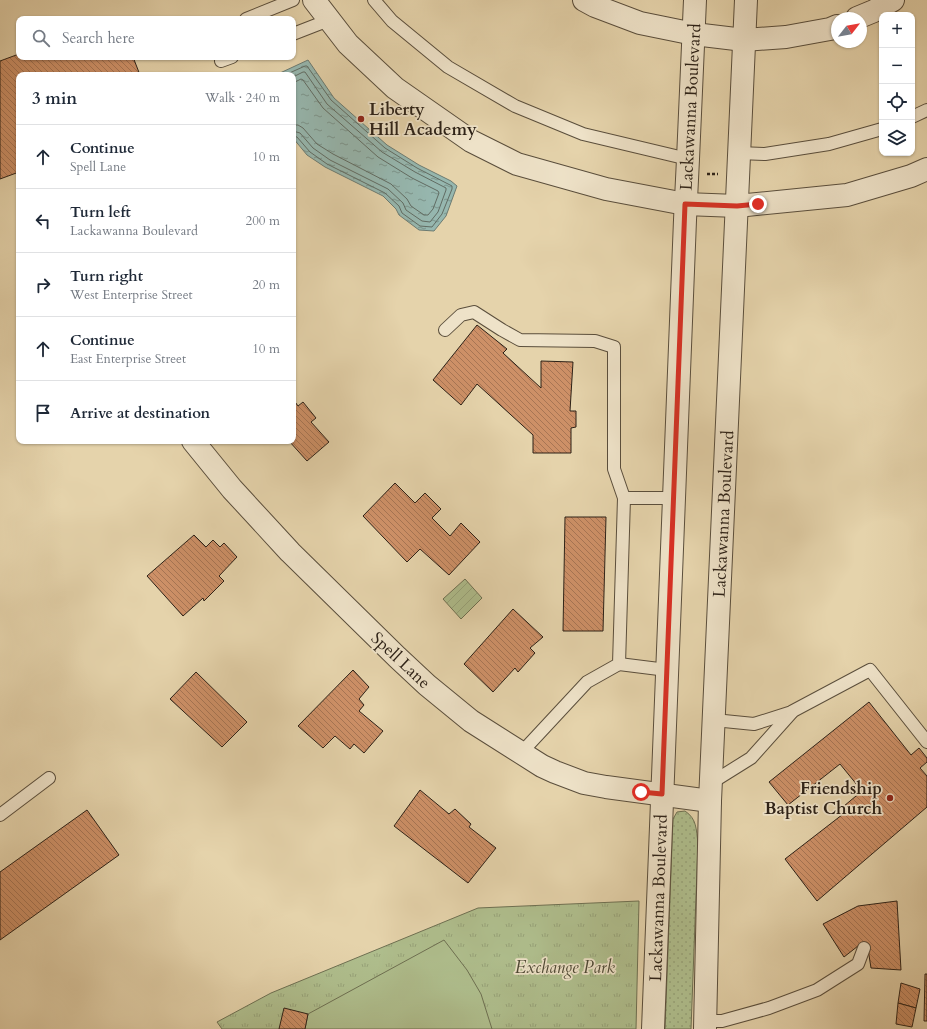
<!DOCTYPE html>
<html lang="en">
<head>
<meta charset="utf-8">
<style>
	:root { --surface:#fff; --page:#f2f2f3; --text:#1f2937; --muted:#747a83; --line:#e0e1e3 }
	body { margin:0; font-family:Cardo,serif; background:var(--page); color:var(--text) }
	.controls { position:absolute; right:12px; top:12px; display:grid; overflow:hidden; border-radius:8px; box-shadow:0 1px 3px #0004 }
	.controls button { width:36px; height:36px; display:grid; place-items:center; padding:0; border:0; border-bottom:1px solid var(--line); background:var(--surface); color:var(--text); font:20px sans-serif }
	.compass { position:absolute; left:831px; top:12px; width:36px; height:36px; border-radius:50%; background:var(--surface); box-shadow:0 1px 3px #0004; rotate:59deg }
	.stop { position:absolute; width:12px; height:12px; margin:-9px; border:3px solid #d93025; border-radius:50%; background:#fff }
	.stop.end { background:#d93025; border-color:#fff; box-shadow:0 1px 4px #0008 }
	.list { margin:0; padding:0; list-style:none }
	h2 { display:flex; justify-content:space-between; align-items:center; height:52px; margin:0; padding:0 16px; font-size:17px }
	h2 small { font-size:13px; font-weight:400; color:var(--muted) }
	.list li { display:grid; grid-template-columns:26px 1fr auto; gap:12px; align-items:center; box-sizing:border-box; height:64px; padding:0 16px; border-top:1px solid var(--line) }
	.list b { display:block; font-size:15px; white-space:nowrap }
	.list p { margin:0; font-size:13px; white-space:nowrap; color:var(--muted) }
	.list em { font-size:13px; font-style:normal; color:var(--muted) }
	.icon { flex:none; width:22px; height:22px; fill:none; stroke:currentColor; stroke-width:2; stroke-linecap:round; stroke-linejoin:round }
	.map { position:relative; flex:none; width:927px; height:1029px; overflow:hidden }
	.search { position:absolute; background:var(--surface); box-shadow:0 1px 3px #0004; left:16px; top:16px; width:280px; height:44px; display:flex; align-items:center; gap:10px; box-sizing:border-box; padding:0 14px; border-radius:8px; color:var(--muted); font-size:15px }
	.panel { position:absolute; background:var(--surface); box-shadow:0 1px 3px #0004; left:16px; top:72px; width:280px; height:372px; border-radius:8px }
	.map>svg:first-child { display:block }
	.grass { fill:url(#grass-dots); stroke:#6e7052 }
	.park { fill:url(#park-tufts); stroke:#6e7052 }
	.garden { fill:url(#garden-furrows); stroke:#6e7052 }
	.pitch { fill:#afbe8d; stroke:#6e7052 }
	.water { fill:url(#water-ripples); stroke:#6c7b72 }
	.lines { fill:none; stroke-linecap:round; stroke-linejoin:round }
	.shore { stroke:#616c63; stroke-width:1 }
	.building { fill:url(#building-back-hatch); stroke:#2c2117 }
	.service-casing { stroke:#5a4e3c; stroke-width:14 }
	.minor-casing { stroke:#5a4e3c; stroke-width:24 }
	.tertiary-casing { stroke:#5a4e3c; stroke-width:24 }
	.path { stroke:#2c2117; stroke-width:2.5; stroke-dasharray:3 2; stroke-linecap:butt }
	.service { stroke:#eee2c8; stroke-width:12 }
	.minor { stroke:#eee2c8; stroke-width:22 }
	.tertiary { stroke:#eee2c8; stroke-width:22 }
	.route { stroke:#d93025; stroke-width:5 }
	.poi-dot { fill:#8f2418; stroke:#eee2c8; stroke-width:1.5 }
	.labels { text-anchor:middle; stroke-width:3.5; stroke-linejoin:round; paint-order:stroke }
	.street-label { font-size:17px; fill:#2c2117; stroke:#eee2c8 }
	.poi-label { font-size:17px; font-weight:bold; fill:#2c2117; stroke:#eee2c8; text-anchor:start }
	.park-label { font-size:17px; font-style:italic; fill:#4d4834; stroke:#eee2c8 }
</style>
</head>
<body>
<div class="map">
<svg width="927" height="1029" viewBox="0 0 927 1029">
	<defs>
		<pattern id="grass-dots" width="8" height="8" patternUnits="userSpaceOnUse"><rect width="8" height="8" fill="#afbe8d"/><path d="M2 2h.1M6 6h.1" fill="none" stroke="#97a379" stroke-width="1.8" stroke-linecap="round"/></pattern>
		<pattern id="park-tufts" width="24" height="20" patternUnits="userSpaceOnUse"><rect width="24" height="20" fill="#afbe8d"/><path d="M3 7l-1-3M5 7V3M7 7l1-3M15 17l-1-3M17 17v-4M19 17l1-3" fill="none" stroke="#97a379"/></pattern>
		<pattern id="garden-furrows" width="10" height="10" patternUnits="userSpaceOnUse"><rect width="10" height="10" fill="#afbe8d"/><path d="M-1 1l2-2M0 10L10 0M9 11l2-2" fill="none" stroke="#97a379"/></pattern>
		<pattern id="water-ripples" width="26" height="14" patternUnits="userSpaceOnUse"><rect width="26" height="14" fill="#96b7af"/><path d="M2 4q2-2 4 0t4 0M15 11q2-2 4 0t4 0" fill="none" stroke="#7b948d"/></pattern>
		<pattern id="building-back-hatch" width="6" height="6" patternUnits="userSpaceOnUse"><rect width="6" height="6" fill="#cd9067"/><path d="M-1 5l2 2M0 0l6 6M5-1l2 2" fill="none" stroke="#a77554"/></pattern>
	</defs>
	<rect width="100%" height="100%" fill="#e5d3ab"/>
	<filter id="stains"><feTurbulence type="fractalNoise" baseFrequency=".005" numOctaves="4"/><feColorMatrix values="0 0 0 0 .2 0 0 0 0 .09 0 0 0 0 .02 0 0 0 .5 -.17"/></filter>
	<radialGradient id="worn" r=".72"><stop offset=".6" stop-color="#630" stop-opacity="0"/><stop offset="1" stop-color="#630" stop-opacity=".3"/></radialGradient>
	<path class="grass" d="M 685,811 C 697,819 696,829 698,843 L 691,1029 L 665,1029 L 673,819 L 677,812 Z"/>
	<path class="park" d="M 639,901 L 636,1029 L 222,1029 L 217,1022 L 271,993 L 478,908 Z"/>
	<path class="garden" d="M 465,579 L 482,598 L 461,619 L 443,599 Z"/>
	<path class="pitch" d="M 444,940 L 467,970 L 481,994 L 492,1029 L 305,1029 L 308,1014 Z"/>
	<path class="water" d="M 308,60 L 334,98 L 387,145 L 419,165 L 451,181 L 457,186 L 446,216 L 434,231 L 419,230 L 399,215 L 396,209 L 383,196 L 325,167 L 307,155 L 293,138 L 293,75 L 281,75 L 280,73 Z"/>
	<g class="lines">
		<g class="shore">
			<path d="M 285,75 L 305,66 L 307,66 L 331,100 L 385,148 L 417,168 L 452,186 L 452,189 L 442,214 L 432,227 L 420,226 L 402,213 L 399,206 L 385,193 L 327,164 L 310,152 L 297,137 L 293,136"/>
			<path d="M 293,77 L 303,72 L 305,72 L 327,104 L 382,152 L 415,172 L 446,188 L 446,190 L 438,212 L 430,222 L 422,221 L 406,210 L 403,203 L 388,189 L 330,160 L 313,148 L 300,133 L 293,131"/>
			<path d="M 293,83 L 301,79 L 303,80 L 323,108 L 378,157 L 412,178 L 438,191 L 439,193 L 433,209 L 428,215 L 424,215 L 411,206 L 407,199 L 391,184 L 333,154 L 317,144 L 303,128 L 298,125 L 293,125"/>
		</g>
	</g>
	<g class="building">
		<path d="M 19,54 L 19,57 L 133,57 L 140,75 L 19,75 L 19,172 L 0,179 L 0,61 Z"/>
		<path d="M 477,325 L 507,349 L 503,353 L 541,388 L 541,361 L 573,362 L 570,411 L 576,411 L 576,427 L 571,428 L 571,453 L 533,453 L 533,435 L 477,384 L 461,405 L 433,380 Z"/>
		<path d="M 293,399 L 298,406 L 303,402 L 316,418 L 311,422 L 329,442 L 307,461 L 289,441 L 293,441 Z"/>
		<path d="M 395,483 L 415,503 L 425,493 L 441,509 L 432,518 L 450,536 L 461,523 L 480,542 L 449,575 L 420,549 L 407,562 L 363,516 Z"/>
		<path d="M 565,517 L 606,517 L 603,631 L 563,631 Z"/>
		<path d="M 194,535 L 206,547 L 213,540 L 220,547 L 224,543 L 237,557 L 219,576 L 224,581 L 204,601 L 203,598 L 183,616 L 147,576 Z"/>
		<path d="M 513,609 L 543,637 L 530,648 L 535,653 L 518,672 L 515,668 L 493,692 L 464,664 Z"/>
		<path d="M 353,670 L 369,687 L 359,699 L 364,705 L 359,711 L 383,731 L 364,753 L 354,744 L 350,749 L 335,736 L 323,748 L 298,726 Z"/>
		<path d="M 196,672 L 247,722 L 222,747 L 170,699 Z"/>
		<path d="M 869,702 L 911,755 L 919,748 L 927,758 L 927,762 L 920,768 L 927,776 L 927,807 L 817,901 L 785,859 L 847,811 L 844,806 L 862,791 L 840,764 L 788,805 L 769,782 Z"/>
		<path d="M 420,790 L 449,814 L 455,809 L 471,824 L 469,827 L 496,848 L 468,883 L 394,826 Z"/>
		<path d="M 87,810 L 119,855 L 0,940 L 0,872 Z"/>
		<path d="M 897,901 L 901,970 L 871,968 L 868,949 L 858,946 L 844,957 L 823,924 L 858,906 Z"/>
		<path d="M 925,974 L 927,974 L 927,1021 L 924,1021 Z"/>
		<path d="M 901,983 L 920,989 L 916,1008 L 898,1003 Z"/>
		<path d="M 898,1003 L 916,1008 L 912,1027 L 896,1024 Z"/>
		<path d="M 284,1008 L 308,1014 L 305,1029 L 279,1029 Z"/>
	</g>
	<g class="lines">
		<g class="service-casing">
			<g id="service">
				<path d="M 374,0 L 392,21 L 448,67 L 515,106 L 583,134 L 688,159"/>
				<path d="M 246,19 L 293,0"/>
				<path d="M 293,34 L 329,20"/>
				<path d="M 221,61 L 232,57"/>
				<path d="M 912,117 L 927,110"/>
				<path d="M 739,153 L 765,154 L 829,144 L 882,129"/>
				<path d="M 445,330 L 461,315 L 474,312 L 502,330 L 520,340 L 595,341 L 614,347 L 614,469 L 624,498 L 619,664 L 587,682 L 521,753"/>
				<path d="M 624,498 L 674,498"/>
				<path d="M 619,664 L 667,670"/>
				<path d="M 714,720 L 754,724 L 792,712"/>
				<path d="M 711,783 L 751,758 L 793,711 L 870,670 L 927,742"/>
				<path d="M 0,815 L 49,778"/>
				<path d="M 705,1021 L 722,1021 L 769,1008 L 817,990 L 858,964 L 864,948"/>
			</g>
		</g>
		<g class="minor-casing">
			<g id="minor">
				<path d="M 314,0 L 348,44 L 395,88 L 471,141 L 517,164 L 606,189 L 685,204 L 737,206 L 847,195 L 911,176 L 927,169"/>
				<path d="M 584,0 L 595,6 L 640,23 L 694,34 L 744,40 L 786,37 L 830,29 L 837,26"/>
				<path d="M 857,18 L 874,11 L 893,0"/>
				<path d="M 193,441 L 232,489 L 290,552 L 397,657 L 427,685 L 471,721 L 542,766 L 555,772 L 584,783 L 606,787 L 710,801"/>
			</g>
		</g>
		<g class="tertiary-casing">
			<g id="tertiary">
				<path d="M 653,1029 L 685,220 L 688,159 L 695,0"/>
				<path d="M 705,1029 L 710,801 L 746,0"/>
			</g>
		</g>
		<path class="path" d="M 707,174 L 718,174"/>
		<use href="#service" class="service"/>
		<use href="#minor" class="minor"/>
		<use href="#tertiary" class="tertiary"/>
	</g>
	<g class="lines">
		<path class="route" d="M 641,792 L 662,794 L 685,204 L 737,206 L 758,204"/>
	</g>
	<g class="poi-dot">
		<circle cx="361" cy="119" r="4"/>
		<circle cx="890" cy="798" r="4"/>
	</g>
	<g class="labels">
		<g class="street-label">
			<text transform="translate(690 107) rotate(-87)" y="6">Lackawanna Boulevard</text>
			<text transform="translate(723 514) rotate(-87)" y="6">Lackawanna Boulevard</text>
			<text transform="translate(401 660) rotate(43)" y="6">Spell Lane</text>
			<text transform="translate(658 898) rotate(-88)" y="6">Lackawanna Boulevard</text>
		</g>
		<g class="poi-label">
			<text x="369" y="115">Liberty<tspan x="369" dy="20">Hill Academy</tspan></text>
			<text x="882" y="794" text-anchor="end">Friendship<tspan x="882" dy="20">Baptist Church</tspan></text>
		</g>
		<g class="park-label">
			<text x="565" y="973">Exchange Park</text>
		</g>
	</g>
	<rect width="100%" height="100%" filter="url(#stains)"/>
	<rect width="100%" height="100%" fill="url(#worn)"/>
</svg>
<div class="controls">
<button>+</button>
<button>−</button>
<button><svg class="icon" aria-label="locate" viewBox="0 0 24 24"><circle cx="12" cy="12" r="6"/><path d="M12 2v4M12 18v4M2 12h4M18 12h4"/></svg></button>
<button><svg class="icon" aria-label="layers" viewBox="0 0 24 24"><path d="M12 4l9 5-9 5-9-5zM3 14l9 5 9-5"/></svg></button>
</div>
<svg class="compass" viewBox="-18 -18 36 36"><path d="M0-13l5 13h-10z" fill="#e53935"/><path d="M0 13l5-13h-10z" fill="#747a83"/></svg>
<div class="stop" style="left:641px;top:792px"></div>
<div class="stop end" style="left:758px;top:204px"></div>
<div class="search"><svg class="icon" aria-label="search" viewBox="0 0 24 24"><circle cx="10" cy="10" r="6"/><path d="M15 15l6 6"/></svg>Search here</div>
<section class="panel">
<h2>3 min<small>Walk · 240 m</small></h2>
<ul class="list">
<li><svg class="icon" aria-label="ahead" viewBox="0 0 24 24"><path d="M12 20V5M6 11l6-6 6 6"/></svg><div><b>Continue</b><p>Spell Lane</p></div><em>10 m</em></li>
<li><svg class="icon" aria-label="left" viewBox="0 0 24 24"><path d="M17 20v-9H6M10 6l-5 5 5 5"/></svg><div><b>Turn left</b><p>Lackawanna Boulevard</p></div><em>200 m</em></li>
<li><svg class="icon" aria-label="right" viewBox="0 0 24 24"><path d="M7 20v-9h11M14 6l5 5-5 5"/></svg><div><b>Turn right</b><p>West Enterprise Street</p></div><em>20 m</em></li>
<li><svg class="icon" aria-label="ahead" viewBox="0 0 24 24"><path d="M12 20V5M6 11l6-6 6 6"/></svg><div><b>Continue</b><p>East Enterprise Street</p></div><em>10 m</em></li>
<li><svg class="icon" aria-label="arrive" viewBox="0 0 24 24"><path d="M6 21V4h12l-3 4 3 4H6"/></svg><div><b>Arrive at destination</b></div></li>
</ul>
</section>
</div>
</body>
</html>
